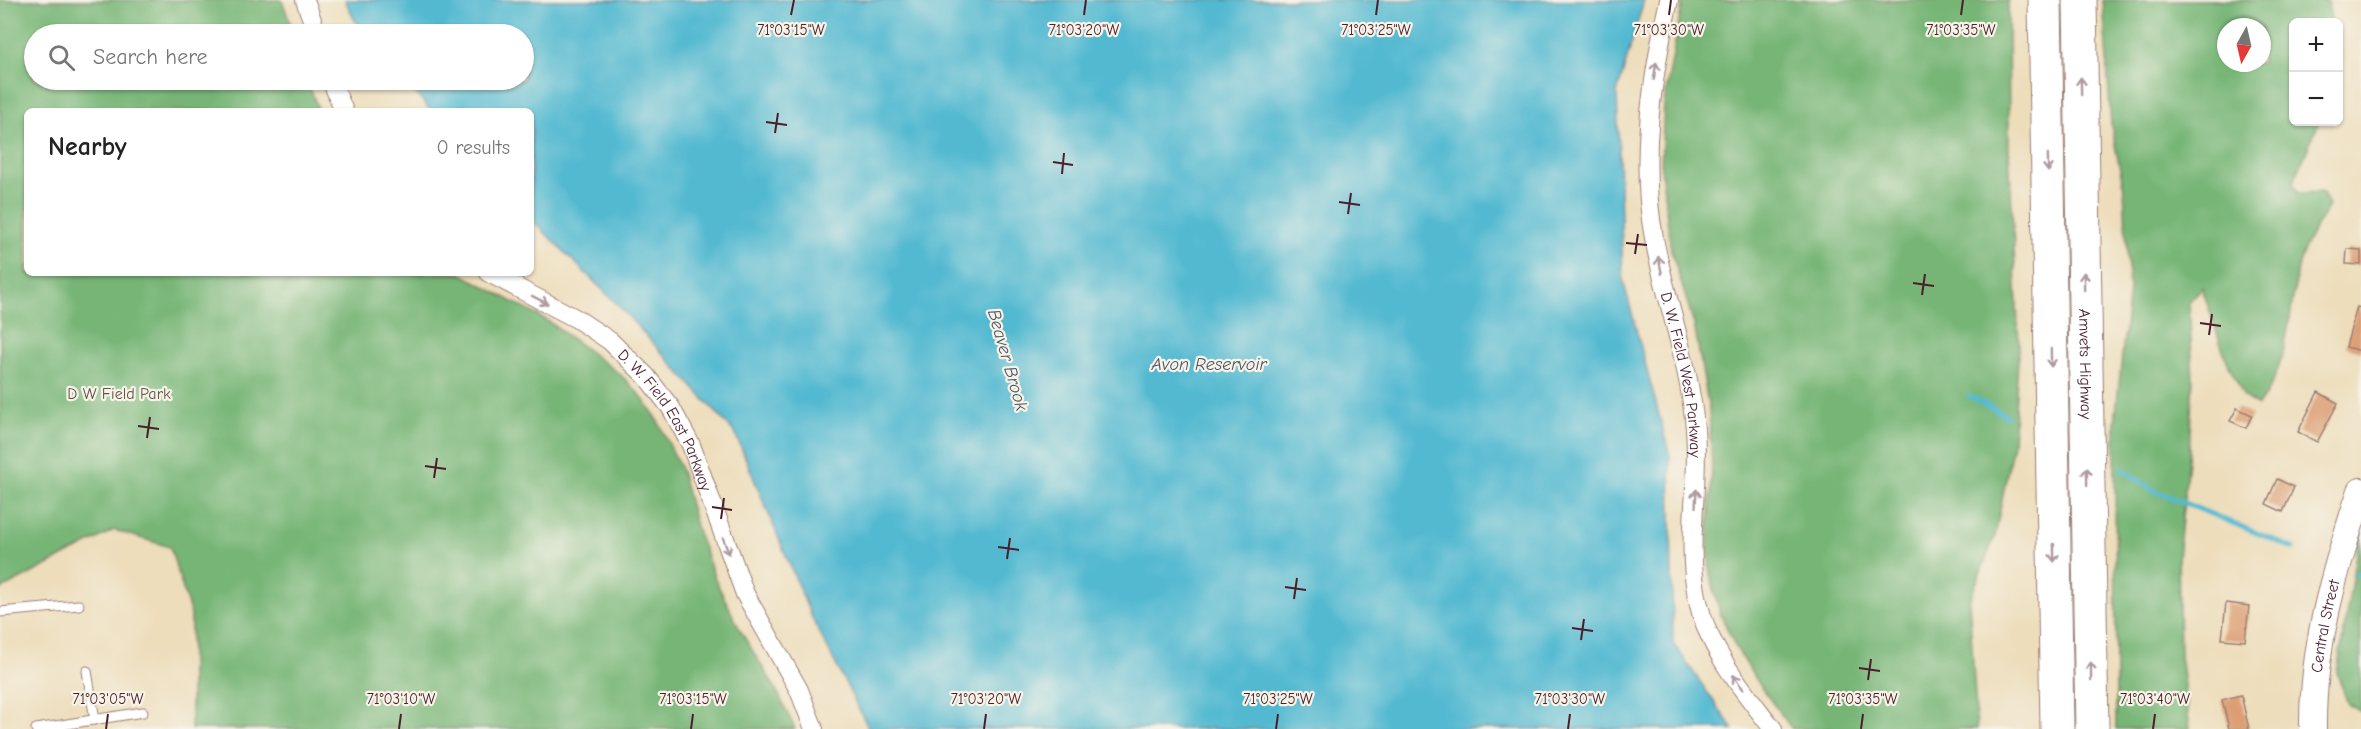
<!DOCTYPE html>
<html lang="en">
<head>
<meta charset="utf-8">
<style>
	:root { --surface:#fff; --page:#f2f2f2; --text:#222; --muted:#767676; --line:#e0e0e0 }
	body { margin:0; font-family:"Comic Neue",sans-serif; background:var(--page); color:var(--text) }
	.controls { position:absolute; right:18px; top:18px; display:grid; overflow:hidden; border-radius:9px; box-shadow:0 2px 4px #0004 }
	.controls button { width:54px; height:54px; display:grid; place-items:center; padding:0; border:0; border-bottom:2px solid var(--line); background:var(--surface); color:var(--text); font:30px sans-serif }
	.compass { position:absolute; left:2217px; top:18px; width:54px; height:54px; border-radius:50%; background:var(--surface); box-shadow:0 2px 4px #0004; rotate:188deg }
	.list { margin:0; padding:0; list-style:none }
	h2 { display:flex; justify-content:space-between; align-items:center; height:78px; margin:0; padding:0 24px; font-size:26px }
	h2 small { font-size:20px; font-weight:400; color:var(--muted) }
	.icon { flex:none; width:33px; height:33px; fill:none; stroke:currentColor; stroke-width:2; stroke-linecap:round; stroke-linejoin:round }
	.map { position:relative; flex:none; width:2361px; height:729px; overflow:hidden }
	.search { position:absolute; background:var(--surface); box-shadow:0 2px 4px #0004; left:24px; top:24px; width:510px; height:66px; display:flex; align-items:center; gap:15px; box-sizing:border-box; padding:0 21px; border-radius:33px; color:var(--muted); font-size:22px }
	.panel { position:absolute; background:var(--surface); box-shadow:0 2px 4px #0004; left:24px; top:108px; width:510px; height:168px; border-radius:9px }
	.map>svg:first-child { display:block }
	.forest { fill:#76b576; stroke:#606a50; stroke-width:1.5; fill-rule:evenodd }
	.water { fill:#53b9d1; stroke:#4e6c7e; stroke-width:1.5 }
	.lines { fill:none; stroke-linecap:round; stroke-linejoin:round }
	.stream { stroke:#53b9d1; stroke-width:5 }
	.building { fill:#dc9d72 }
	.lane-casing { stroke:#9c7e73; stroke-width:11 }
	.street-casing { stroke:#9c7e73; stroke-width:20 }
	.secondary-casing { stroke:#9c7e73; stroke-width:28 }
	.highway-casing { stroke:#9c7e73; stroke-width:35 }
	.lane { stroke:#fff; stroke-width:9 }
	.street { stroke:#fff; stroke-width:18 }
	.secondary { stroke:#fff; stroke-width:26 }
	.highway { stroke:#fff; stroke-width:33 }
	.oneway { stroke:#ae9aa0 }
	.ticks { fill:none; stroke:#4a1f2b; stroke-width:2 }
	.labels { text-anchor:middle; stroke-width:4.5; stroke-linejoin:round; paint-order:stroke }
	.street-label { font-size:16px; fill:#4a1f2b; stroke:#f7f3e8 }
	.park-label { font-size:16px; fill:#605548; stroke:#f7f3e8 }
	.water-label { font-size:18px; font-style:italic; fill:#4d5565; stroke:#f7f3e8 }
	.ticks-label { font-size:15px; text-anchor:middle; fill:#4a1f2b; stroke:#f7f3e8; stroke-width:4.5; stroke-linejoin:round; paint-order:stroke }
</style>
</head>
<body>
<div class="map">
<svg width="2361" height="729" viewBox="0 0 2361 729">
	<rect width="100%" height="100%" fill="#f7f3e8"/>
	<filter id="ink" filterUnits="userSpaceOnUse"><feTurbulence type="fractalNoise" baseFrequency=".0167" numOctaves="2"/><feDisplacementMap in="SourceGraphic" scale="12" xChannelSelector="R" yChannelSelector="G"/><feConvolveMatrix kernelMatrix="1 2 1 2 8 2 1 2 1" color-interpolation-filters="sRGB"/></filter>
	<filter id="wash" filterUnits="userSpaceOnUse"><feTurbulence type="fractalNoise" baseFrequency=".008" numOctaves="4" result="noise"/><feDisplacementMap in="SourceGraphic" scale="24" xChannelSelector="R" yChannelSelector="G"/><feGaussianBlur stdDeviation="1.35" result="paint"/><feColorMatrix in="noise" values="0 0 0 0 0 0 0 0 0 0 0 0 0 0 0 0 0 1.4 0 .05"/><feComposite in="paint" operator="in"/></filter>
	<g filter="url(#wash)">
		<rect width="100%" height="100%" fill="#edddbb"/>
		<g class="forest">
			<path d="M 0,0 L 282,0 L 294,34 L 34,34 L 34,80 L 307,80 L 319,111 L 27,111 L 27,273 L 460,273 L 548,321 L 621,375 L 640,395 L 656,417 L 680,467 L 697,530 L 716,581 L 740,630 L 776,689 L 795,729 L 191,729 L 191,615 L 170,547 L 114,530 L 0,590 Z"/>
			<path d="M 1683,0 L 2008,0 L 2009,151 L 2019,344 L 2013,443 L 1995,536 L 1969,601 L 1977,729 L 1792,729 L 1763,690 L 1735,646 L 1720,613 L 1710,574 L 1708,545 L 1712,467 L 1709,409 L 1694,324 L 1671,250 L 1661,168 L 1664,103 Z"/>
			<path d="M 2103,0 L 2327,0 L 2332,22 L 2294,22 L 2294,122 L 2319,122 L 2293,183 L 2298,193 L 2322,192 L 2329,206 C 2318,223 2304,244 2299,264 C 2288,314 2290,363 2258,406 L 2244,397 L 2224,354 L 2202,288 L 2189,301 L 2193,379 L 2189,450 L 2178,558 L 2180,656 L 2190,729 L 2116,729 L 2115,422 L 2129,290 L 2124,189 L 2111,125 ZM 2226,27 L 2262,27 L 2262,63 L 2226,63 Z"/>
			<path d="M 2361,523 L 2361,712 L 2348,704 L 2337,673 Z"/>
		</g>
		<path class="water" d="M 345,0 L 1644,0 L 1617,93 L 1623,280 L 1670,456 L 1673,643 L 1733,729 L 869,729 L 811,616 L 735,433 L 617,304 L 531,219 L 531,111 L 431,111 L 405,80 L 524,80 L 524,34 L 367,34 L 354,19 Z"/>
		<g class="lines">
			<g class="stream">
				<path d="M 1969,396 L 2007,416"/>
				<path d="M 2122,469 L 2153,490 L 2293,548"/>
				<path d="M 2356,573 L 2361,575"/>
			</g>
		</g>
		<g id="blocks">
			<g class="building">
				<path d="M 2347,249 L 2361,250 L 2361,265 L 2346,264 Z"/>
				<path d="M 2357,307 L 2361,308 L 2361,351 L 2346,347 Z"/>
				<path d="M 2318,392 L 2338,403 L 2317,442 L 2298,432 Z"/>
				<path d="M 2237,408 L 2252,415 L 2246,428 L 2230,421 Z"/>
				<path d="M 2277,479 L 2294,487 L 2283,512 L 2266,504 Z"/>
				<path d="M 2226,603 L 2249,606 L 2245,641 L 2222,639 Z"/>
				<path d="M 2241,695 L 2249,729 L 2229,729 L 2222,700 Z"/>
			</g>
		</g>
	</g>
	<g filter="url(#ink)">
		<use href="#blocks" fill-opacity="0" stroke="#9c7e73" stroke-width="1.5"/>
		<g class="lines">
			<g class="lane-casing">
				<g id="lane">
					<path d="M 0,612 L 79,605"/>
					<path d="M 87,671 L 95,720"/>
					<path d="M 36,729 L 143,712"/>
				</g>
			</g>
			<g class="street-casing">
				<g id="street">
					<path d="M 305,0 L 317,34"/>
					<path id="s1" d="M 1669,0 C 1652,78 1639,159 1654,238 C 1666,302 1690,364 1695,429 C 1700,485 1685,545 1698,601 C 1708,650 1744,691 1773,729"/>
					<path d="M 331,80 L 344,111"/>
					<path id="s2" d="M 489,273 L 577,319 L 610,341 L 646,376 L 671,408 L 691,445 L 745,594 L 799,690 L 814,729"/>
				</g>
			</g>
			<g class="secondary-casing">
				<g id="secondary">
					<path id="s3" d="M 2313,729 C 2312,647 2335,568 2361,491"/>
				</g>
			</g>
			<g class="highway-casing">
				<g id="highway">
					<path d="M 2045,0 L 2057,729"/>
					<path id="s4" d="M 2080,0 L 2092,729"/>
				</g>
			</g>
			<use href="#lane" class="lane"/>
			<use href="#street" class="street"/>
			<use href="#secondary" class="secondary"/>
			<use href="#highway" class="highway"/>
		</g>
		<defs><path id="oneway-shaft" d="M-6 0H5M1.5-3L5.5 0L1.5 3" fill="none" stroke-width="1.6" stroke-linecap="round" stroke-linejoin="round" transform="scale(1.5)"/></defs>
		<g class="oneway">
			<use href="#oneway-shaft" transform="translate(1655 71) rotate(-82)"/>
			<use href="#oneway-shaft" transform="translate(2081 86) rotate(-91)"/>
			<use href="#oneway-shaft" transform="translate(2048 163) rotate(89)"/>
			<use href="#oneway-shaft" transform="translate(1660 265) rotate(-102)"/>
			<use href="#oneway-shaft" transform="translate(2084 281) rotate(-91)"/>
			<use href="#oneway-shaft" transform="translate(540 300) rotate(27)"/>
			<use href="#oneway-shaft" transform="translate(2051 358) rotate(89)"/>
			<use href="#oneway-shaft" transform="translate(2087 476) rotate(-91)"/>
			<use href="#oneway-shaft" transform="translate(1696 498) rotate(-87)"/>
			<use href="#oneway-shaft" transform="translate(726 546) rotate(69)"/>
			<use href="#oneway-shaft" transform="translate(2054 553) rotate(89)"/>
			<use href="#oneway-shaft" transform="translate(2091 671) rotate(-91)"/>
			<use href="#oneway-shaft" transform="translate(1738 682) rotate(-126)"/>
		</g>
	</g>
	<path class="ticks" d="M 791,15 L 794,0M 1084,15 L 1086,0M 1376,15 L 1378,0M 1669,15 L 1671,0M 1961,15 L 1963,0M 766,122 L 787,125M 775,133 L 778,113M 1053,162 L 1073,165M 1062,174 L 1064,153M 1339,202 L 1360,205M 1348,214 L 1351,193M 1626,243 L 1647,245M 1635,254 L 1638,234M 1913,283 L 1934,286M 1922,295 L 1925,274M 2200,323 L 2221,326M 2209,335 L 2212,314M 138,426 L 159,429M 147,438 L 150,417M 425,466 L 446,469M 434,478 L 437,458M 712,507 L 732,510M 721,519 L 724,498M 998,547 L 1019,550M 1007,559 L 1010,538M 1285,587 L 1306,590M 1294,599 L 1297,578M 1572,628 L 1593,631M 1581,640 L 1584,619M 1859,668 L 1880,671M 1868,680 L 1871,659M 106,729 L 108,714M 399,729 L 401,714M 691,729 L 693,714M 984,729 L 986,714M 1276,729 L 1278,714M 1568,729 L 1570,714M 1861,729 L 1863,714M 2153,729 L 2155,714"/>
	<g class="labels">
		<g class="street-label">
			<text dy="6" stroke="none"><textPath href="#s4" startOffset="364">Amvets Highway</textPath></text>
			<text dy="6" stroke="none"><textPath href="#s1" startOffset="380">D. W. Field West Parkway</textPath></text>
			<text dy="6" stroke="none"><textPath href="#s2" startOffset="237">D. W. Field East Parkway</textPath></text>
			<text dy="6" stroke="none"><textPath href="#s3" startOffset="104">Central Street</textPath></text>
		</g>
		<g class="park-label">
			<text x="119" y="399">D W Field Park</text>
		</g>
		<g class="water-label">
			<text transform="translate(1008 360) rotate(74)" y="6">Beaver Brook</text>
			<text x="1209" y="370">Avon Reservoir</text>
		</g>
	</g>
	<g class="ticks-label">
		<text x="791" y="35">71°03'15"W</text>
		<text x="1084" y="35">71°03'20"W</text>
		<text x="1376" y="35">71°03'25"W</text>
		<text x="1669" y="35">71°03'30"W</text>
		<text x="1961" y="35">71°03'35"W</text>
		<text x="108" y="704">71°03'05"W</text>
		<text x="401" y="704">71°03'10"W</text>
		<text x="693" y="704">71°03'15"W</text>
		<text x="986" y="704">71°03'20"W</text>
		<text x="1278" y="704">71°03'25"W</text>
		<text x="1570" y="704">71°03'30"W</text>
		<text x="1863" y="704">71°03'35"W</text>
		<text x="2155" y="704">71°03'40"W</text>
	</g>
</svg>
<div class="controls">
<button>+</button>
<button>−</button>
</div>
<svg class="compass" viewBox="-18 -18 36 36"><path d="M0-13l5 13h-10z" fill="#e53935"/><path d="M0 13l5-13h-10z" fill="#767676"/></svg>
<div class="search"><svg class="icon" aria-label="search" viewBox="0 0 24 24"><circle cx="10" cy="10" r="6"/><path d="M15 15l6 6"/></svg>Search here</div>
<section class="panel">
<h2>Nearby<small>0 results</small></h2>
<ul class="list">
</ul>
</section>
</div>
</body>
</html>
